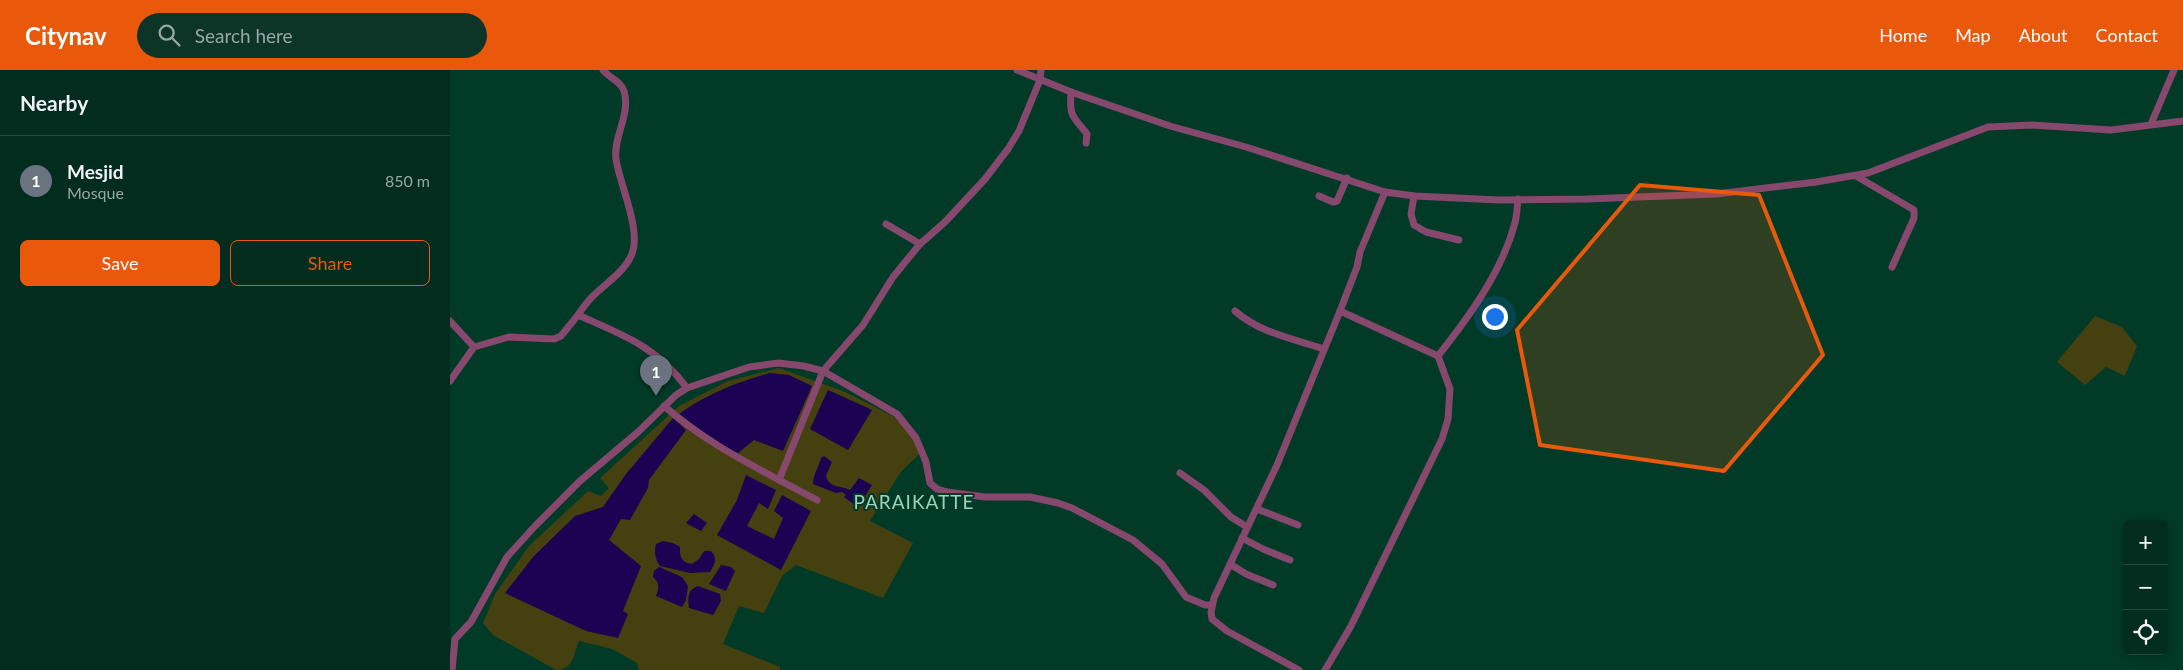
<!DOCTYPE html>
<html lang="en">
<head>
<meta charset="utf-8">
<style>
	:root { --surface:#022c1e; --page:#0c3427; --text:#f1f3f6; --muted:#96a7a4; --line:#23483c; --accent:#ea580c }
	body { margin:0; font-family:Lato,sans-serif; background:var(--page); color:var(--text) }
	.controls { position:absolute; right:15px; bottom:15px; display:grid; overflow:hidden; border-radius:8px; box-shadow:0 2px 12px #0003 }
	.controls button { width:45px; height:45px; display:grid; place-items:center; padding:0; border:0; border-bottom:1px solid var(--line); background:var(--surface); color:var(--text); font:25px sans-serif }
	.you { position:absolute; left:1044px; top:246px; width:18px; height:18px; margin:-12px; border:4px solid #fff; border-radius:50%; background:#1a73e8; box-shadow:0 0 0 8px #1a73e833 }
	.badge { display:grid; place-items:center; width:32px; height:32px; border-radius:50%; background:var(--accent); color:#fff; font-size:16px; font-weight:700 }
	.pin { position:absolute; translate:-50% -41px; filter:drop-shadow(0 1px 2px #0008) }
	.pin::after { content:''; position:absolute; top:26px; width:18px; height:15px; background:inherit; clip-path:polygon(0 0,100% 0,50% 100%) }
	.list { margin:0; padding:0; list-style:none }
	h2 { display:flex; justify-content:space-between; align-items:center; height:65px; margin:0; padding:0 20px; font-size:21px }
	h2 small { font-size:16px; font-weight:400; color:var(--muted) }
	.list li { display:grid; grid-template-columns:32px 1fr auto; gap:15px; align-items:center; box-sizing:border-box; height:90px; padding:0 20px; border-top:1px solid var(--line) }
	.list b { display:block; font-size:19px; white-space:nowrap }
	.list p { margin:0; font-size:16px; white-space:nowrap; color:var(--muted) }
	.list em { font-size:16px; font-style:normal; color:var(--muted) }
	.actions { display:flex; gap:10px; padding:15px 20px }
	.actions a { flex:1; padding:11px 0; border:1px solid var(--accent); border-radius:8px; text-align:center; font-size:18px; color:var(--accent) }
	.actions .main { background:var(--accent); color:#fff }
	.icon { flex:none; width:28px; height:28px; fill:none; stroke:currentColor; stroke-width:2; stroke-linecap:round; stroke-linejoin:round }
	.map { position:relative; flex:none; width:1733px; height:600px; overflow:hidden }
	header { display:flex; align-items:center; gap:30px; box-sizing:border-box; height:70px; padding:0 25px; background:var(--accent); color:#fff }
	header strong { font-size:24px }
	nav { display:flex; gap:28px; margin-inline-start:auto; font-size:18px }
	.search { width:350px; height:45px; background:var(--page); display:flex; align-items:center; gap:12px; box-sizing:border-box; padding:0 18px; border-radius:28px; color:var(--muted); font-size:19px }
	main { display:flex }
	aside { flex:1; background:var(--surface) }
	.map>svg:first-child { display:block }
	.green { fill:#44400f }
	.water { fill:#1c0252 }
	.lines { fill:none; stroke-linecap:round; stroke-linejoin:round }
	.street { stroke:#87486d; stroke-width:7 }
	.marked { fill:#e8590c; fill-opacity:0.2; stroke:#e8590c; stroke-width:4; stroke-linejoin:round }
	.labels { text-anchor:middle; stroke-width:4; stroke-linejoin:round; paint-order:stroke }
	.quarter-label { font-size:19px; letter-spacing:1px; fill:#9dd2ba; stroke:#023a28 }
</style>
</head>
<body>
<header>
<strong>Citynav</strong>
<div class="search"><svg class="icon" aria-label="search" viewBox="0 0 24 24"><circle cx="10" cy="10" r="6"/><path d="M15 15l6 6"/></svg>Search here</div>
<nav><a>Home</a><a>Map</a><a>About</a><a>Contact</a></nav>
</header>
<main>
<aside>
<h2>Nearby<small></small></h2>
<ul class="list">
<li><span class="badge" style="background:#6b7280">1</span><div><b>Mesjid</b><p>Mosque</p></div><em>850 m</em></li>
</ul>
<div class="actions"><a class="main">Save</a><a>Share</a></div>
</aside>
<div class="map">
<svg width="1733" height="600" viewBox="0 0 1733 600">
	<rect width="100%" height="100%" fill="#023a28"/>
	<g class="green">
		<path d="M 1645,246 L 1672,257 L 1687,276 L 1675,306 L 1656,297 L 1635,315 L 1607,292 Z"/>
		<path d="M 329,298 L 393,321 L 455,352 L 474,379 L 450,403 L 420,451 L 463,473 L 433,528 L 346,495 L 332,506 L 314,543 L 289,536 L 273,574 L 330,597 L 330,600 L 189,600 L 187,593 L 162,579 L 129,571 C 124,584 123,600 106,600 L 43,565 L 33,553 L 45,524 L 79,476 L 138,421 L 151,426 L 159,418 L 150,408 L 229,336 L 278,311 Z"/>
	</g>
	<g class="water">
		<path d="M 320,303 L 339,305 L 362,316 L 333,381 L 304,370 L 288,383 L 276,380 L 229,344 C 259,323 285,313 320,303 Z"/>
		<path d="M 378,320 L 422,340 L 398,380 L 360,359 Z"/>
		<path d="M 223,348 L 236,360 L 199,410 L 198,418 L 180,450 L 171,449 L 159,470 L 191,496 L 173,541 L 178,544 L 168,568 L 136,561 L 55,523 L 83,487 L 125,446 L 153,437 L 176,404 Z"/>
		<path d="M 374,386 L 382,392 L 376,406 C 380,419 390,415 400,420 L 409,408 L 422,415 L 408,437 L 394,427 L 396,425 L 392,422 L 386,423 L 363,414 C 363,405 369,397 371,388 Z"/>
		<path d="M 296,405 L 326,420 L 318,439 L 309,433 L 297,456 L 324,469 L 333,448 L 324,441 L 332,425 L 361,441 L 331,500 L 267,465 L 287,430 Z"/>
		<path d="M 244,444 L 257,453 L 251,461 L 236,453 Z"/>
		<path d="M 213,471 L 223,473 L 230,477 C 230,488 231,492 242,494 L 249,489 L 254,481 L 261,481 C 268,489 265,493 260,502 L 240,503 L 210,496 C 205,489 204,482 206,474 Z"/>
		<path d="M 271,495 L 281,497 L 285,501 L 276,521 L 259,514 Z"/>
		<path d="M 209,497 L 232,507 L 238,516 L 236,530 L 232,537 L 206,526 C 209,518 210,513 203,507 L 204,501 Z"/>
		<path d="M 248,516 L 270,524 L 271,531 L 263,545 L 239,538 C 238,528 237,520 248,516 Z"/>
	</g>
	<g class="lines">
		<g class="street">
			<path d="M 567,0 L 621,22 L 720,56 L 796,77 L 935,122 L 964,126 L 1049,130 L 1137,129 L 1266,124 L 1366,112 L 1418,103 L 1538,57 L 1582,55 L 1661,60 L 1733,51"/>
			<path d="M 621,22 C 619,47 623,46 637,64 L 636,73"/>
			<path d="M 1701,54 L 1724,0"/>
			<path d="M 1406,106 L 1464,140 L 1464,148 L 1442,197"/>
			<path d="M 869,126 L 883,132 L 887,131 L 897,108"/>
			<path d="M 964,126 L 961,144 L 964,155 L 976,162 L 1009,170"/>
			<path d="M 436,154 L 470,174"/>
			<path d="M 785,241 C 810,263 844,269 874,279"/>
			<path d="M 128,245 C 132,239 137,232 142,227 C 155,214 174,202 181,186 C 193,162 169,113 166,89 C 163,66 181,45 174,21 C 171,11 159,8 153,0"/>
			<path d="M 0,251 L 24,277"/>
			<path d="M 988,286 C 1018,248 1051,203 1064,156 C 1067,148 1067,138 1068,129"/>
			<path d="M 0,311 L 24,277 L 59,267 L 104,269 L 111,266 L 128,245 C 173,265 206,276 237,318"/>
			<path d="M 214,336 C 251,368 286,387 329,410"/>
			<path d="M 730,403 L 754,420 L 781,447 L 797,457"/>
			<path d="M 367,430 L 329,410 L 373,301 L 413,255 L 443,207 L 470,174 L 495,152 L 535,109 L 558,79 L 569,61 L 590,10 L 591,0"/>
			<path d="M 807,439 L 848,455"/>
			<path d="M 792,468 L 813,479 L 840,490"/>
			<path d="M 780,494 L 796,504 L 823,515"/>
			<path d="M 2,600 L 5,569 L 21,552 L 57,487 L 85,456 L 130,411 L 188,362 L 226,325 L 237,318 L 299,297 L 328,293 L 354,296 L 373,301 L 447,344 L 466,368 L 476,392 L 480,413 L 487,419 L 497,422 L 535,427 L 580,427 L 608,433 L 622,438 L 683,470 L 712,494 L 736,527 L 755,535 L 762,535"/>
			<path d="M 849,600 L 777,561 L 762,549 L 761,542 L 764,528 L 827,395 L 890,241 L 907,197 L 910,182 L 935,122"/>
			<path d="M 875,600 L 901,556 L 992,369 L 998,349 L 1000,319 L 988,286 L 890,241"/>
		</g>
	</g>
	<path class="marked" d="M 1190,115 L 1309,125 L 1373,285 L 1274,401 L 1090,375 L 1067,260 Z"/>
	<g class="labels">
		<g class="quarter-label">
			<text x="464" y="439">PARAIKATTE</text>
		</g>
	</g>
</svg>
<div class="controls">
<button>+</button>
<button>−</button>
<button><svg class="icon" aria-label="locate" viewBox="0 0 24 24"><circle cx="12" cy="12" r="6"/><path d="M12 2v4M12 18v4M2 12h4M18 12h4"/></svg></button>
</div>
<div class="you"></div>
<div class="pin badge" style="left:206px;top:326px;background:#6b7280">1</div>
</div>
</main>
</body>
</html>
